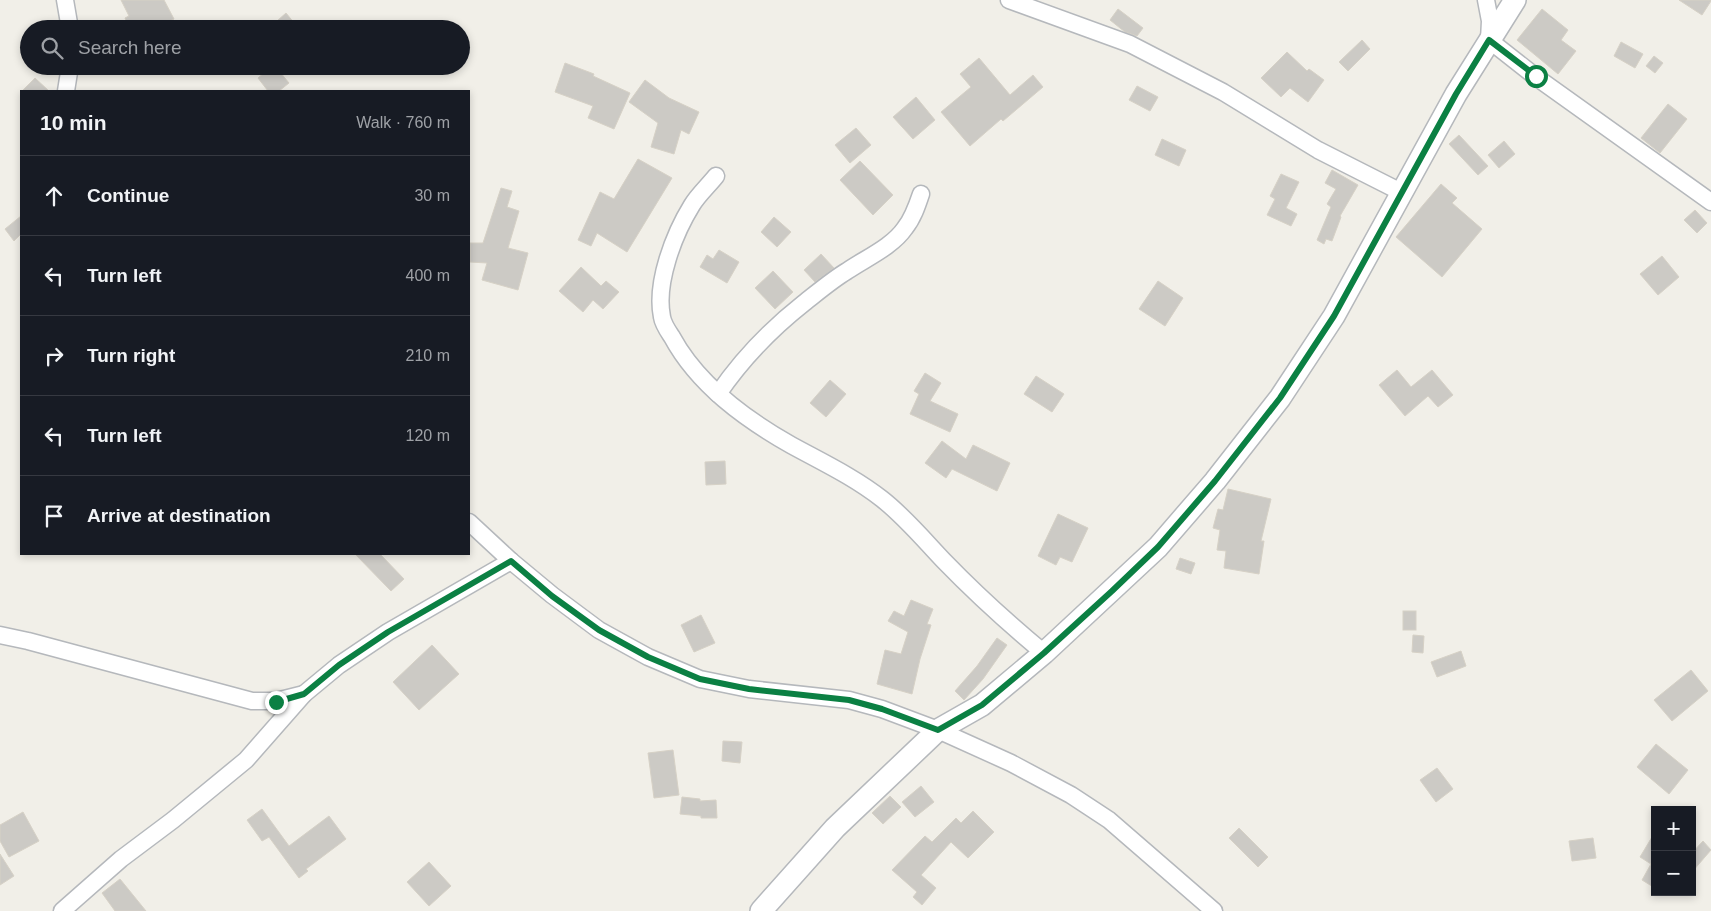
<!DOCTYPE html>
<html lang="en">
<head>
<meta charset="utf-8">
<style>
	:root { --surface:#171b24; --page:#20242c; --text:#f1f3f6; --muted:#9ea1a6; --line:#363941 }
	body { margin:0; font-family:Arial,sans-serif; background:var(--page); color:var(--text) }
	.controls { position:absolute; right:15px; bottom:15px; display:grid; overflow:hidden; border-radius:0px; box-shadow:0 2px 8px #0003 }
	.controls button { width:45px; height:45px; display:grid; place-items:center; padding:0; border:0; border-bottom:1px solid var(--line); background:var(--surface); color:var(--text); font:25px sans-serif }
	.stop { position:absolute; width:15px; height:15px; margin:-11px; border:4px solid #0b8043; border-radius:50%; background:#fff }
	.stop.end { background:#0b8043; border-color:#fff; box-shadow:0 1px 5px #0008 }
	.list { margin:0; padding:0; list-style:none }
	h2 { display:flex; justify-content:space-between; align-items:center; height:65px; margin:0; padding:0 20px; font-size:21px }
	h2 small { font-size:16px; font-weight:400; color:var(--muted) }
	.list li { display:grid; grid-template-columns:32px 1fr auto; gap:15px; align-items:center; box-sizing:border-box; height:80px; padding:0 20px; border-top:1px solid var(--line) }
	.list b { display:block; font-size:19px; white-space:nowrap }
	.list em { font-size:16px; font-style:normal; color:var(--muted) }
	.icon { flex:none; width:28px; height:28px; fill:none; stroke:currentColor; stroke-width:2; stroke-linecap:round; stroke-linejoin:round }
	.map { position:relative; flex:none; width:1711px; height:911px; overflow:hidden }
	.search { position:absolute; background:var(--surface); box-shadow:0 2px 8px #0003; left:20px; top:20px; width:450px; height:55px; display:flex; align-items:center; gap:12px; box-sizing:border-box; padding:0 18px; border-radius:28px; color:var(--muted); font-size:19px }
	.panel { position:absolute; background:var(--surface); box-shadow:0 2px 8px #0003; left:20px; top:90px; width:450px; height:465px; border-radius:0px }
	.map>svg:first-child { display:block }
	.building { fill:#cccac5; stroke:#d6d1c6 }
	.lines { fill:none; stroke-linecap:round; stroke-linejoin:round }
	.minor-casing { stroke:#b5b8bc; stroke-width:19 }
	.tertiary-casing { stroke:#b5b8bc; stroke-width:24 }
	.minor { stroke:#fff; stroke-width:16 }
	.tertiary { stroke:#fff; stroke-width:21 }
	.route { stroke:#0b8043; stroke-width:6 }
</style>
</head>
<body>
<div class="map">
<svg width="1711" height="911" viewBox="0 0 1711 911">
	<rect width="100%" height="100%" fill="#f1efe8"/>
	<g class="building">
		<path d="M 121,0 L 164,0 L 174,19 L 153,29 L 130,29 L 125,18 L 129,16 Z"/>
		<path d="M 1679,0 L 1711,0 L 1711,1 L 1702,15 Z"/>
		<path d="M 1118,9 L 1143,28 L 1137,36 L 1125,32 L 1110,20 Z"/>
		<path d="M 1542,9 L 1568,30 L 1561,40 L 1576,51 L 1558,74 L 1517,40 Z"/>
		<path d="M 286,13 L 299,29 L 268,29 Z"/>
		<path d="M 1362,40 L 1370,49 L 1348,71 L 1339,62 Z"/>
		<path d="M 1621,42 L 1643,54 L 1635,68 L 1614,56 Z"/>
		<path d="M 1287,52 L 1307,71 L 1309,69 L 1324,80 L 1308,102 L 1290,88 L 1281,97 L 1261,78 Z"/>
		<path d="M 1654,56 L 1663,63 L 1655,73 L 1646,66 Z"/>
		<path d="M 979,58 L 1010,95 L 1033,75 L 1043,87 L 1003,121 L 1001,119 L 970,146 L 941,112 L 971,87 L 960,74 Z"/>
		<path d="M 565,63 L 594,74 L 593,76 L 630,93 L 614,129 L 588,118 L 593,106 L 555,92 Z"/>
		<path d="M 272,66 L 275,66 L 289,83 L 279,91 L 268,91 L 258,78 Z"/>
		<path d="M 35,78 L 49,91 L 22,91 Z"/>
		<path d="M 645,80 L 669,98 L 699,112 L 689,134 L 681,130 L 674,154 L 651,147 L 658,123 L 629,102 Z"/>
		<path d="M 1137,86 L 1158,97 L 1150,111 L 1129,100 Z"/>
		<path d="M 916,97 L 935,120 L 913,139 L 893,117 Z"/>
		<path d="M 1668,104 L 1687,119 L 1660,153 L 1641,138 Z"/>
		<path d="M 856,128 L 871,145 L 850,163 L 835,145 Z"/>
		<path d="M 1459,135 L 1488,166 L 1478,175 L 1449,144 Z"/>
		<path d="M 1162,139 L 1186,150 L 1179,166 L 1155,155 Z"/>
		<path d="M 1504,141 L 1515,154 L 1499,168 L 1488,155 Z"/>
		<path d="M 638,159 L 672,178 L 627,252 L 597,233 L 591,246 L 578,240 L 600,192 L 614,199 Z"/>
		<path d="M 860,161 L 893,195 L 873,215 L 840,180 Z"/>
		<path d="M 1332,170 L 1358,185 L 1340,216 L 1341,217 L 1332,241 L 1326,239 L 1324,244 L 1317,240 L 1331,207 L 1327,204 L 1336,189 L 1325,183 Z"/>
		<path d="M 1281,174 L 1299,182 L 1286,208 L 1297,214 L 1291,226 L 1267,215 L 1275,199 L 1270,196 Z"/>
		<path d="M 1441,184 L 1457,198 L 1452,203 L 1482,229 L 1442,277 L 1396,237 Z"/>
		<path d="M 501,188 L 512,191 L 507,207 L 519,211 L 508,248 L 528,253 L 518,290 L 482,280 L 487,263 L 470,262 L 470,243 L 483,243 Z"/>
		<path d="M 1695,210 L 1707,223 L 1697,233 L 1684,220 Z"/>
		<path d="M 21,216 L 21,234 L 14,241 L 5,229 Z"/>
		<path d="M 774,217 L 791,232 L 777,247 L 761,232 Z"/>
		<path d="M 719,250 L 739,262 L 727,283 L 700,267 L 707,255 L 713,259 Z"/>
		<path d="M 821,254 L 834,268 L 815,282 L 804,270 Z"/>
		<path d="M 1662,256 L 1679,277 L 1658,295 L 1640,274 Z"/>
		<path d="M 581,267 L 601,286 L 606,281 L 619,292 L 603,309 L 593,300 L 583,312 L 559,291 Z"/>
		<path d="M 773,271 L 793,292 L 775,309 L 755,288 Z"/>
		<path d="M 1158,281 L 1183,298 L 1165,326 L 1139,309 Z"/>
		<path d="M 1397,370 L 1411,387 L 1432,370 L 1453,395 L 1438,407 L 1428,396 L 1405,416 L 1379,385 Z"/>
		<path d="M 925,373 L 941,383 L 930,401 L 958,414 L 950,432 L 910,414 L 919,394 L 914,391 Z"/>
		<path d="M 1036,376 L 1064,394 L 1052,412 L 1024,394 Z"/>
		<path d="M 830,380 L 846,394 L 826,417 L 810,403 Z"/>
		<path d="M 942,441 L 966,459 L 973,445 L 1010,463 L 997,491 L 952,469 L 946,478 L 925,463 Z"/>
		<path d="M 725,461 L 726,484 L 706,485 L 705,462 Z"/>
		<path d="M 1228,489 L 1271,499 L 1261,541 L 1264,541 L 1259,574 L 1224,568 L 1226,551 L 1217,550 L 1220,530 L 1213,528 L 1218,509 L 1223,510 Z"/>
		<path d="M 1058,514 L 1088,528 L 1072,562 L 1060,557 L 1056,565 L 1038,556 Z"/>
		<path d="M 355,554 L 380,554 L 404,579 L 391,591 Z"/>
		<path d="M 1180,558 L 1195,563 L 1191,574 L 1176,569 Z"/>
		<path d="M 911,600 L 933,609 L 927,624 L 931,625 L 920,659 L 912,694 L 877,684 L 885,650 L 901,654 L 908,632 L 888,621 L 894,611 L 904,616 Z"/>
		<rect x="1403" y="611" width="13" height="19"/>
		<path d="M 701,615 L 715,643 L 694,652 L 681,625 Z"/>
		<path d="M 1413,635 L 1424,636 L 1423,653 L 1412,652 Z"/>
		<path d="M 997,638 L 1007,645 L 983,679 L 964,700 L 955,691 L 977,666 Z"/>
		<path d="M 432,645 L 459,674 L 419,710 L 393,682 Z"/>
		<path d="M 1461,651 L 1466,666 L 1437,677 L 1431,662 Z"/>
		<path d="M 1691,670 L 1708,691 L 1672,721 L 1654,700 Z"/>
		<path d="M 723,741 L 742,742 L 740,763 L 722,761 Z"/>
		<path d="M 1656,744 L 1688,770 L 1669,794 L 1637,767 Z"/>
		<path d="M 673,750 L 679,795 L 654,798 L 648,753 Z"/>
		<path d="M 1437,768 L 1453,789 L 1436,802 L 1420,780 Z"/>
		<path d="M 921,786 L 934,802 L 915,817 L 902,802 Z"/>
		<path d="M 890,796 L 901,807 L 883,824 L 872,813 Z"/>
		<path d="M 682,797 L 700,799 L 700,801 L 716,800 L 717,818 L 701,818 L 701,816 L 680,814 Z"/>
		<path d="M 262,809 L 289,846 L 329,816 L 346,839 L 306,869 L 308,871 L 299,878 L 269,837 L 262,841 L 247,820 Z"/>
		<path d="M 973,811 L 994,832 L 968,858 L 951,842 L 921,875 L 936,888 L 922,905 L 913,897 L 917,892 L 892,870 L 925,836 L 932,842 L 956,818 L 961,823 Z"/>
		<path d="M 23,812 L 39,841 L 9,857 L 0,841 L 0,825 Z"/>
		<path d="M 1239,828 L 1268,857 L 1258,867 L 1229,838 Z"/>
		<path d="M 1655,832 L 1655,888 L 1642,880 L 1651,864 L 1640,857 Z"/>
		<path d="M 1593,838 L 1596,858 L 1572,861 L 1569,841 Z"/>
		<path d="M 1703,841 L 1711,850 L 1692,872 L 1692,853 Z"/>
		<path d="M 0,854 L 14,876 L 0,885 Z"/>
		<path d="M 429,862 L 451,886 L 429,906 L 407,882 Z"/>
		<path d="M 120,879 L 146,911 L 115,911 L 102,893 Z"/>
	</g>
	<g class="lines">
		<g class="minor-casing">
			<g id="minor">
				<path d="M 65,0 L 70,29"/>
				<path d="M 1009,0 L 1130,44 L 1223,92 L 1318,150 L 1401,192"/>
				<path d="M 1486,0 L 1490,21 L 1489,40 L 1536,77 L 1711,202"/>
				<path d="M 66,91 L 70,66"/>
				<path d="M 716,176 C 708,186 698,195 692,205 C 674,234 655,283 662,317 C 663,324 668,331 672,337 C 698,385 745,419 791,445 C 822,462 854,477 882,499 C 905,517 924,540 944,561 C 976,594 1009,624 1044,653"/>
				<path d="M 718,394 C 742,359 771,329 804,303 C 818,292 832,280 847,271 C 866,258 892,247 905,228 C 913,218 917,206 921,194"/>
				<path d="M 469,522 L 511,561 L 552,595 L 599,630 L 648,657 L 700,679 L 749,689 L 849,700 L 882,709 L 938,730 L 1011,763 L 1071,795 L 1109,820 L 1214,911"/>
				<path d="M 0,635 L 28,641 L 252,701 L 276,701 L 304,694"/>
				<path d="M 62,911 L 121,859 L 173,820 L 246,760 L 304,694 L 339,665 L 388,632 L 511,561"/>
			</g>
		</g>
		<g class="tertiary-casing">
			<path id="tertiary" d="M 761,911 L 835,828 L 938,730 L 982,705 L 1044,653 L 1158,547 L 1215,481 L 1280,398 L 1334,316 L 1456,94 L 1515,0"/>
		</g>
		<use href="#minor" class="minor"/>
		<use href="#tertiary" class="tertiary"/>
	</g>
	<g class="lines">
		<path class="route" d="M 276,702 L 304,694 L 339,665 L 388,632 L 511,561 L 552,596 L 599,630 L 648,657 L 700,679 L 749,689 L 849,700 L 882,709 L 938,730 L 982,705 L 1044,653 L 1112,591 L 1158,547 L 1215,481 L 1280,398 L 1334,316 L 1456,94 L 1489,40 L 1536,76"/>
	</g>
</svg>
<div class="controls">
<button>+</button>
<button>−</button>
</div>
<div class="stop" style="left:1536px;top:76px"></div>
<div class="stop end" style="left:276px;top:702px"></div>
<div class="search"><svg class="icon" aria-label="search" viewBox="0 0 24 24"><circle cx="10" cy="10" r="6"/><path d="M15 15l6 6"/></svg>Search here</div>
<section class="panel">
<h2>10 min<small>Walk · 760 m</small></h2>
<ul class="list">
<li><svg class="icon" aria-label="ahead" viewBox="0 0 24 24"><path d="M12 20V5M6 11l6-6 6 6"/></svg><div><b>Continue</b></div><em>30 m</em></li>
<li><svg class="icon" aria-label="left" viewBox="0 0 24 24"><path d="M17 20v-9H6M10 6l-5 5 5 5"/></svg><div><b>Turn left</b></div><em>400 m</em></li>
<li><svg class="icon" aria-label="right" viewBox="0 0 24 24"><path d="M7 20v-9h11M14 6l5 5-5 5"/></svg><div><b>Turn right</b></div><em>210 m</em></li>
<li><svg class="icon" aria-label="left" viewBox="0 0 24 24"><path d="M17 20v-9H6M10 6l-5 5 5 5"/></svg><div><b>Turn left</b></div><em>120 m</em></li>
<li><svg class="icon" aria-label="arrive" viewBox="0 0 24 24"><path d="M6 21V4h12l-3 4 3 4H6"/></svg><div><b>Arrive at destination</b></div></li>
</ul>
</section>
</div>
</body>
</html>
